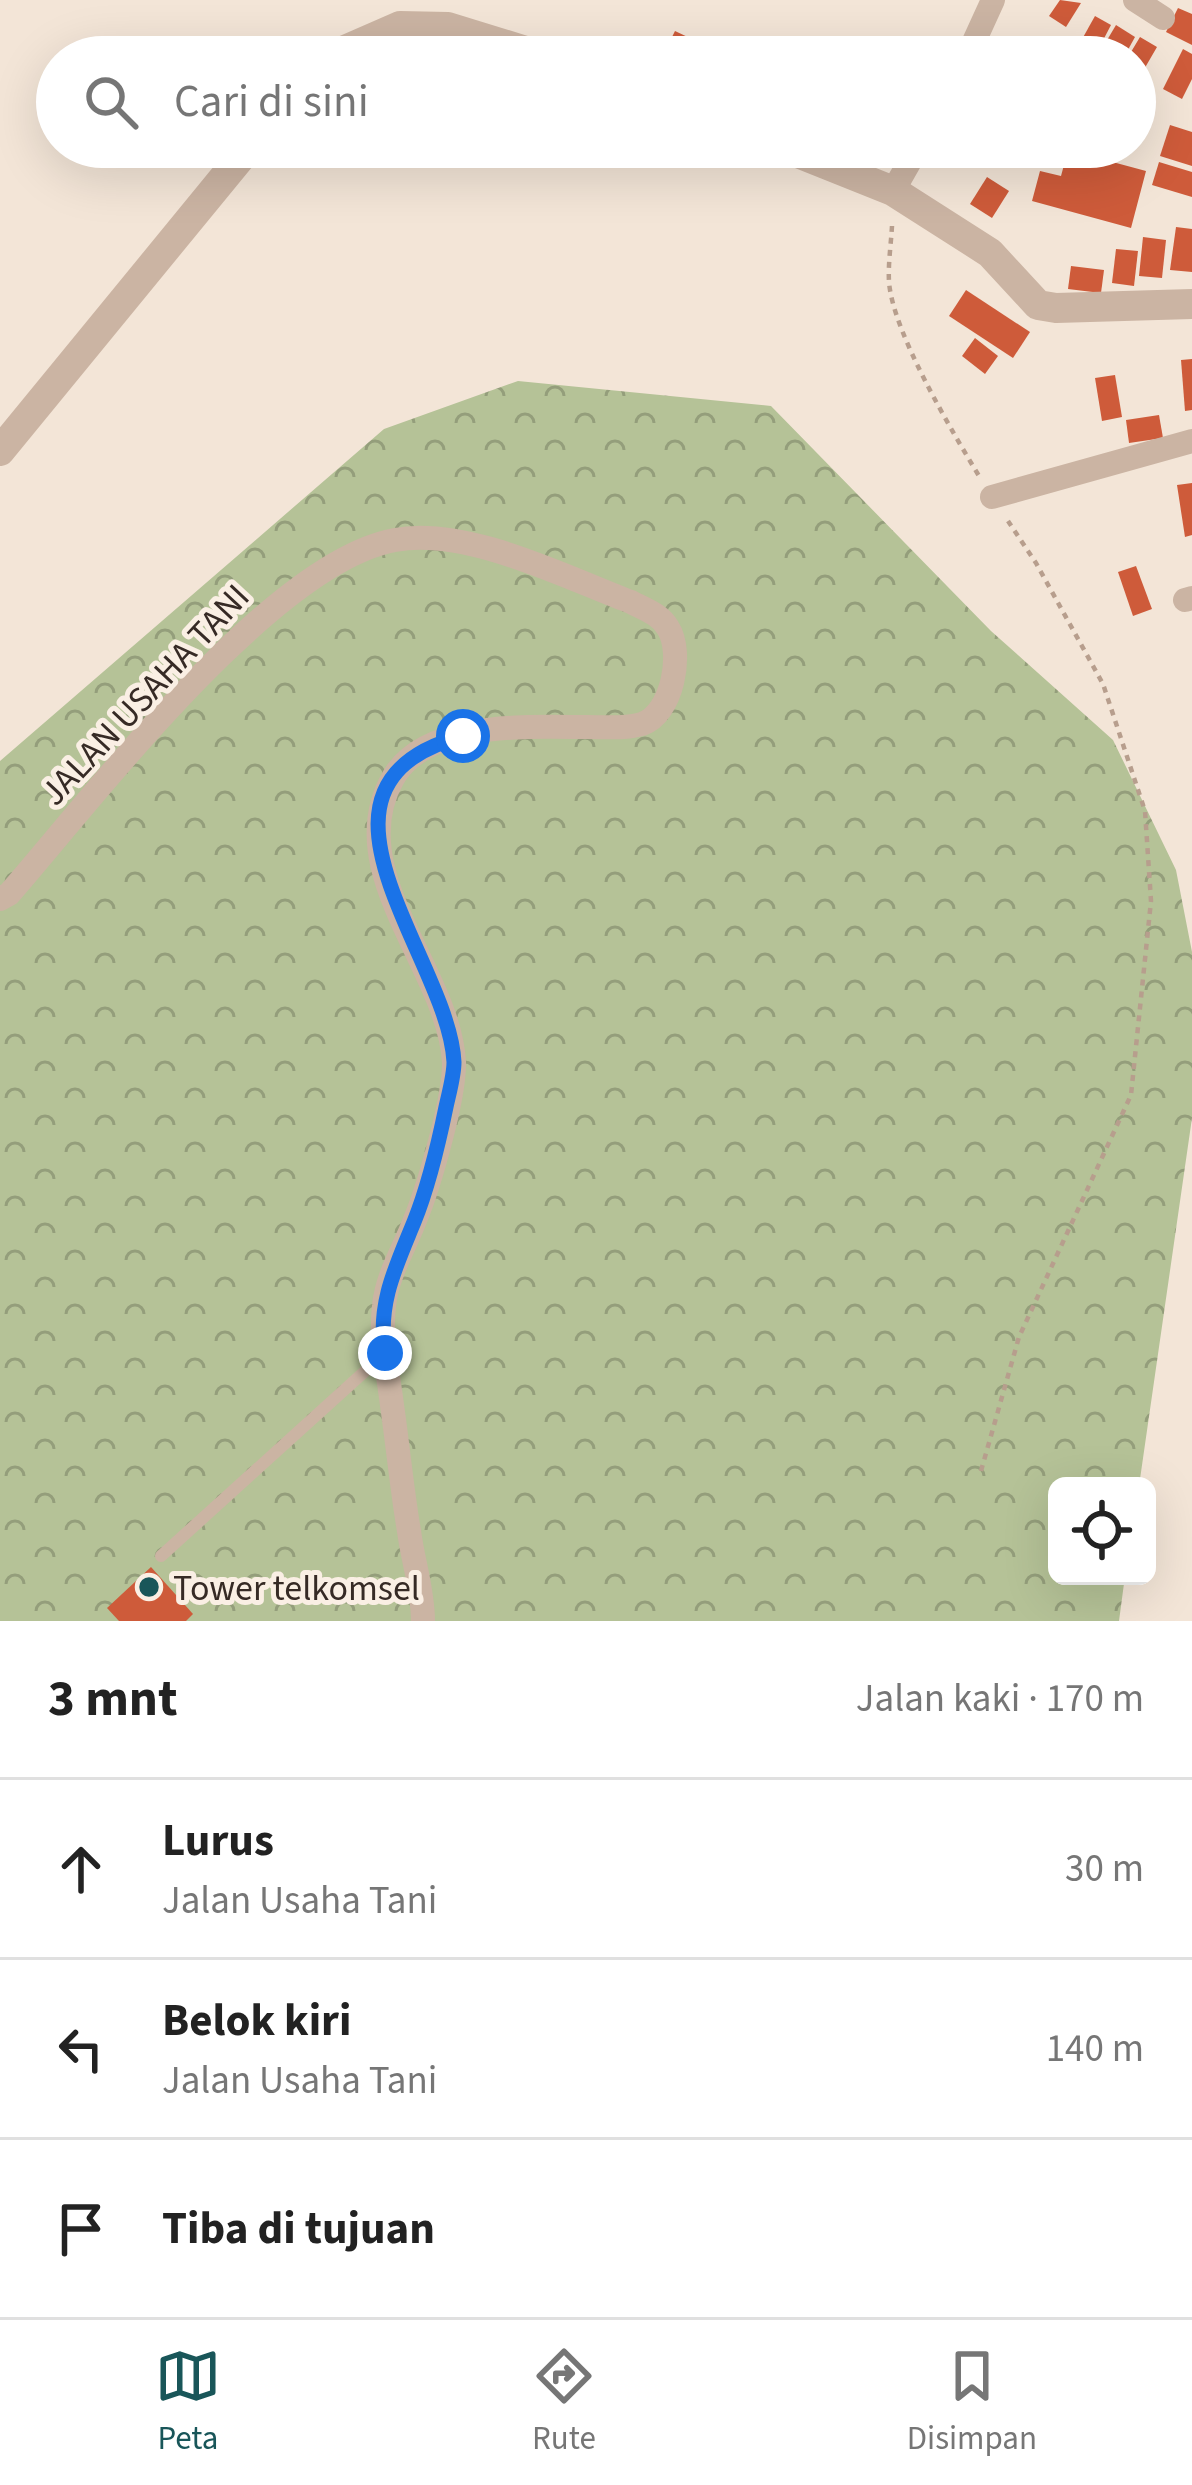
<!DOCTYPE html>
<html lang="id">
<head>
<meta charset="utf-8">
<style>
	:root { --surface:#fff; --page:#f2f2f2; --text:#222; --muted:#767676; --line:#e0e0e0; --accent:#195659 }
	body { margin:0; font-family:"Source Sans 3",sans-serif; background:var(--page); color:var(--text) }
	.controls { position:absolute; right:36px; bottom:36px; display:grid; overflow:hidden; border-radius:18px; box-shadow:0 12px 48px #0002 }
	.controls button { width:108px; height:108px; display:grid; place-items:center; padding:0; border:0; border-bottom:3px solid var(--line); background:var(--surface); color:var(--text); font:60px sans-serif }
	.stop { position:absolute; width:36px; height:36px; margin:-27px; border:9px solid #1a73e8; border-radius:50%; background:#fff }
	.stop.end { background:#1a73e8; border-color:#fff; box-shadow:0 3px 12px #0008 }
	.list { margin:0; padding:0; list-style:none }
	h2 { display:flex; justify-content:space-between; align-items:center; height:156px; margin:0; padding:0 48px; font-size:51px }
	h2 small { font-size:39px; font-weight:400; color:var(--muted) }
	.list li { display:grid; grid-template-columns:78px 1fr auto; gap:36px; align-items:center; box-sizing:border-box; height:180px; padding:0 48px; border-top:3px solid var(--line) }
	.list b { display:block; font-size:45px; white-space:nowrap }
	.list p { margin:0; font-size:39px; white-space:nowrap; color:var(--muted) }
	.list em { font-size:39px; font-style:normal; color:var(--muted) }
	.icon { flex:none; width:66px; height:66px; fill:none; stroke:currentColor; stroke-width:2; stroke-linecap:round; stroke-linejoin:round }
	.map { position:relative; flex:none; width:1192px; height:1621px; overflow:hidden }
	.search { position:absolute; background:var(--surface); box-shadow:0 12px 48px #0002; left:36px; right:36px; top:36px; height:132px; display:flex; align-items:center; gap:30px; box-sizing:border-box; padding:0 42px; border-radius:66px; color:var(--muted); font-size:45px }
	.sheet { height:696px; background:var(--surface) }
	nav { display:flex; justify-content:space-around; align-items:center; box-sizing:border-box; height:168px; border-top:3px solid var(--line); background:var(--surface); font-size:33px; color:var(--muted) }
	nav a { display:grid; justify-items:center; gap:6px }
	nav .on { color:var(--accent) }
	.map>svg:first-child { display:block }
	.forest { fill:url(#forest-crowns) }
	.building { fill:#ce5b3a }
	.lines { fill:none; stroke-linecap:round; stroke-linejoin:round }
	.path { stroke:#b79e8d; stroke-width:4.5; stroke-dasharray:6 6; stroke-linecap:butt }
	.service { stroke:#cbb4a3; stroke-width:12 }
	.minor { stroke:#cbb4a3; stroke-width:24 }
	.tertiary { stroke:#cbb4a3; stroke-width:30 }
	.route { stroke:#1a73e8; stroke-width:15 }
	.poi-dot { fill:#195659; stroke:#faefe4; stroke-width:4.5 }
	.labels { text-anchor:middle; stroke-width:10; stroke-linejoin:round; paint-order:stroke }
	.street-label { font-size:36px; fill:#362a25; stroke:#faefe4 }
	.poi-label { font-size:36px; fill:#362a25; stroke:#faefe4; text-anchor:start }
</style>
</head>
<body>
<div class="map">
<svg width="1192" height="1621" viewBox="0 0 1192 1621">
	<defs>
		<pattern id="forest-crowns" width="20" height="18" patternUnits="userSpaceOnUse" patternTransform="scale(3)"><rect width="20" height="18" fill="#b5c297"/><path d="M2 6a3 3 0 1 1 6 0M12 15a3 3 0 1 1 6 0" fill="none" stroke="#949e7b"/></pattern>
	</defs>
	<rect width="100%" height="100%" fill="#f3e5d7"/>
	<path class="forest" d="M 518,381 L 771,406 L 991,631 L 1113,740 L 1176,870 L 1192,952 L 1192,1118 L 1139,1486 L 1057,1486 L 1057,1576 L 1125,1576 L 1119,1621 L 0,1621 L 0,761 L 384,429 Z"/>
	<g class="building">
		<path d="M 1060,0 L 1081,3 L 1066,27 L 1049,16 Z"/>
		<path d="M 1178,8 L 1192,14 L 1192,45 L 1166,32 Z"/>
		<path d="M 1095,16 L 1111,25 L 1098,50 L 1081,41 Z"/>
		<path d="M 1116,25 L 1135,37 L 1124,57 L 1109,57 L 1100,52 Z"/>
		<path d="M 675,31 L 730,57 L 662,57 Z"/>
		<path d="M 1140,37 L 1157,47 L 1139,78 L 1135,76 L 1135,57 L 1128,57 Z"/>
		<path d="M 1183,49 L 1192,54 L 1192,79 L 1182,99 L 1163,89 Z"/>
		<path d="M 1170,125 L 1192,132 L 1192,166 L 1160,156 Z"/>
		<path d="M 1068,150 L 1146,171 L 1131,228 L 1032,201 L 1040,171 L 1061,176 Z"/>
		<path d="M 1159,162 L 1192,172 L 1192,197 L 1152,185 Z"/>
		<path d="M 987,177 L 1009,191 L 992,218 L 970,204 Z"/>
		<path d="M 1176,227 L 1192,229 L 1192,272 L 1170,270 Z"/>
		<path d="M 1143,237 L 1166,240 L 1162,278 L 1139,276 Z"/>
		<path d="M 1116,249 L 1138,251 L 1134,286 L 1112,283 Z"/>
		<path d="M 1071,266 L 1104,270 L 1101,293 L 1068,289 Z"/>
		<path d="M 966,290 L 1030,332 L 1013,358 L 949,316 Z"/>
		<path d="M 975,338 L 998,356 L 985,374 L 962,356 Z"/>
		<path d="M 1192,359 L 1192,410 L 1185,411 L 1181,360 Z"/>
		<path d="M 1115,375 L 1122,417 L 1102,421 L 1095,378 Z"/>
		<path d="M 1159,415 L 1163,438 L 1129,443 L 1126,420 Z"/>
		<path d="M 1192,483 L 1192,535 L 1185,537 L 1177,485 Z"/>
		<path d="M 1136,566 L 1152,609 L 1133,616 L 1118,572 Z"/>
		<path d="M 151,1567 L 193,1614 L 186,1621 L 119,1621 L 107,1608 Z"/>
	</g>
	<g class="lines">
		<g class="path">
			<path d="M 892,226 C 891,244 888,264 889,282 C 893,333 952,431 979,476"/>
			<path d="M 981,1471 L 1019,1337 L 1131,1095 L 1151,901 L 1145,811 L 1103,684 L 1036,563 L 1008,521"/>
		</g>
		<path class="service" d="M 161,1556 L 384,1354"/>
		<g class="minor">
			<path d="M 1135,0 L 1163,18"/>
			<path d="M 967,57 L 993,0"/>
			<path d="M 893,191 L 918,147"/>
			<path d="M 992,497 L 1192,441"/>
			<path d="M 1185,600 L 1192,598"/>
			<path d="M 0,899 L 9,894 C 92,799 272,562 395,540 C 465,526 565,577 631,602 C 644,609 660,614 668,628 C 684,653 672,714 642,724 C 624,729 605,727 587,727 C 531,727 426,720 393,778 C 340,871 449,970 454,1062 C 455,1097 429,1186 415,1220 C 404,1249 387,1275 384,1306 C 380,1339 388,1372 392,1405 C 398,1447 402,1490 409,1531 C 413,1562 423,1590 423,1621"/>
		</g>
		<g class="tertiary">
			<path d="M 329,57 L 400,26 L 448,27 L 545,57"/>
			<path d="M 783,147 L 893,191 L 990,253 L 1038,305 L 1056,308 L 1192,304"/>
			<path d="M 0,451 L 249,147"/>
		</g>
	</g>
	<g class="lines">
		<path class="route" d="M 385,1353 C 377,1304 396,1266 414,1222 C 429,1185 438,1146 446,1107 C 449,1093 454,1076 454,1062 C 449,958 280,785 463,736"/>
	</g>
	<circle class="poi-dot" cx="149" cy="1587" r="12"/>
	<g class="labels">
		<g class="street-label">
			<text transform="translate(144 694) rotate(-47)" y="13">JALAN USAHA TANI</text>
		</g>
		<g class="poi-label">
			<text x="173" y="1600">Tower telkomsel</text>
		</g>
	</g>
</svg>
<div class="controls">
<button><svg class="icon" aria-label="locate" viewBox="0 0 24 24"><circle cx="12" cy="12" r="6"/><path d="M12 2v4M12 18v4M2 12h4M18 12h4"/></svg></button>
</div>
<div class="stop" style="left:463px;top:736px"></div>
<div class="stop end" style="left:385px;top:1353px"></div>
<div class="search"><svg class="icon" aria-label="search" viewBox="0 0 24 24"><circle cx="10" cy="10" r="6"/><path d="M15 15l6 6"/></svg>Cari di sini</div>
</div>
<section class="sheet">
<h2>3 mnt<small>Jalan kaki · 170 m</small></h2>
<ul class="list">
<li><svg class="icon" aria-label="ahead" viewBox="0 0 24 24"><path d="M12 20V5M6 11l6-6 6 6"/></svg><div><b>Lurus</b><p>Jalan Usaha Tani</p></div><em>30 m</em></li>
<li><svg class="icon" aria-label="left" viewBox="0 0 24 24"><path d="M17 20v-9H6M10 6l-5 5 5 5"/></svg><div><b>Belok kiri</b><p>Jalan Usaha Tani</p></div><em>140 m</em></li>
<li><svg class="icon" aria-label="arrive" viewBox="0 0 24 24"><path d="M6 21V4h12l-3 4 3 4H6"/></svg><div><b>Tiba di tujuan</b></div></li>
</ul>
</section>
<nav>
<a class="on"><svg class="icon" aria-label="map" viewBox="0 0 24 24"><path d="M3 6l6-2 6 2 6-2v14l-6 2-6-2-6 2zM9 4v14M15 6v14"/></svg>Peta</a>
<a><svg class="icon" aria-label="directions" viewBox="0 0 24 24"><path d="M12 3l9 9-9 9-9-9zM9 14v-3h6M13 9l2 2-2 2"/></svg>Rute</a>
<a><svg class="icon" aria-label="saved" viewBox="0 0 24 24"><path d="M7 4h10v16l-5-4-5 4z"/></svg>Disimpan</a>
</nav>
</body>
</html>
